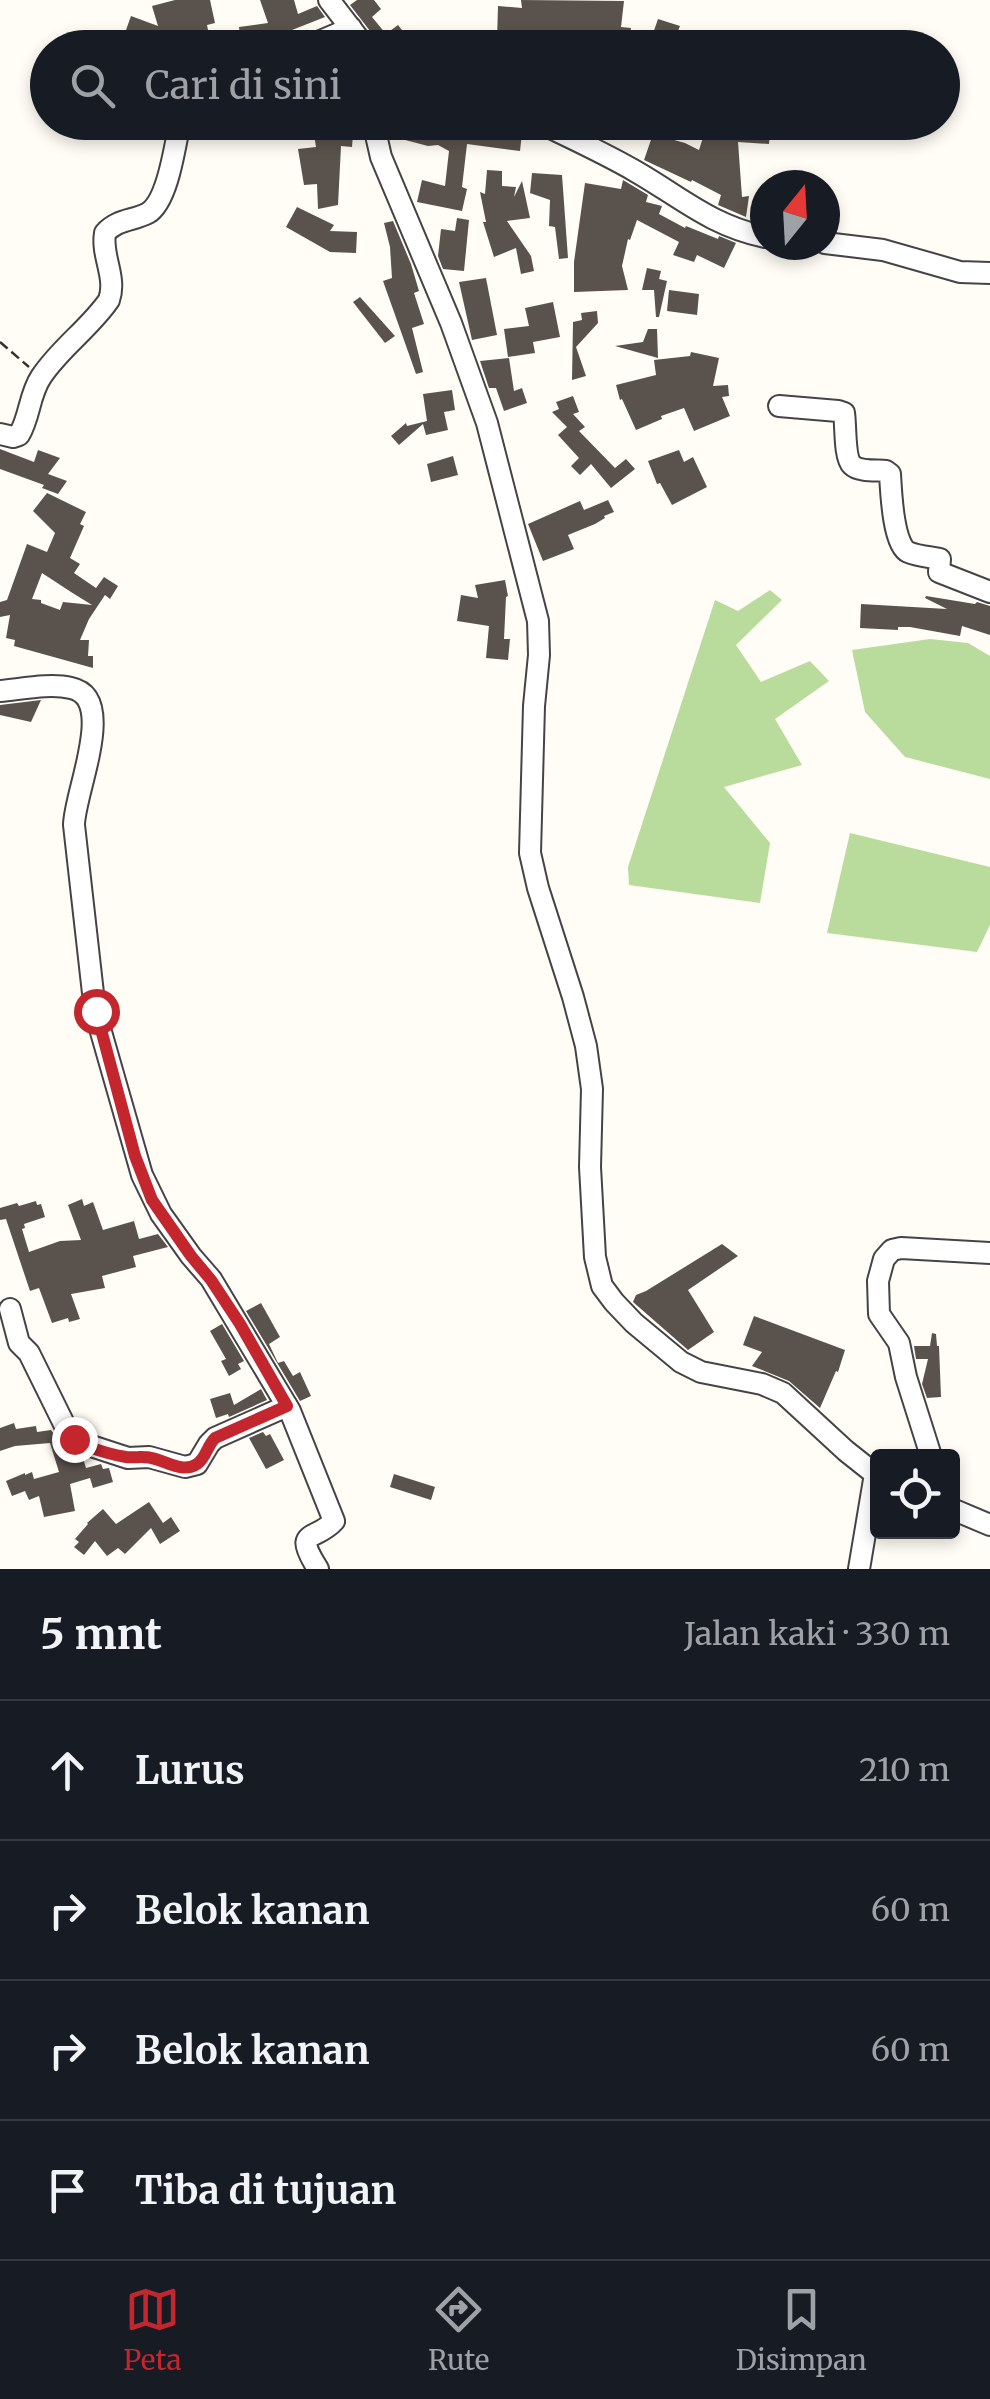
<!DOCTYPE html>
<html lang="id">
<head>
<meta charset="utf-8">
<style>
	:root { --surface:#171b24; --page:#242831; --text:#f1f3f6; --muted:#9ea1a6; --line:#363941; --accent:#c4262e }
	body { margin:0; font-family:Merriweather,serif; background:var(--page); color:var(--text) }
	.controls { position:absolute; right:30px; bottom:30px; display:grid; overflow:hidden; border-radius:10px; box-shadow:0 5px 15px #0003 }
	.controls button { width:90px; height:90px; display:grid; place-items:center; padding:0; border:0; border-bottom:2px solid var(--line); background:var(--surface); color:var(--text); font:50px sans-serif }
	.compass { position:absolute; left:750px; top:170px; width:90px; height:90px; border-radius:50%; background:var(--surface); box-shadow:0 5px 15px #0003; rotate:18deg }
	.stop { position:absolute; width:30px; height:30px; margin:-22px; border:8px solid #c4262e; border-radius:50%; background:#fff }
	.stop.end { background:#c4262e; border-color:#fff; box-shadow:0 2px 10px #0008 }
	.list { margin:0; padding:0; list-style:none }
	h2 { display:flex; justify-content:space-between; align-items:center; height:130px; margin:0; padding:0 40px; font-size:42px }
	h2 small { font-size:32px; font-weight:400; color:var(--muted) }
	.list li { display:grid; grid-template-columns:65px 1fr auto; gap:30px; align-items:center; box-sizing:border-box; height:140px; padding:0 40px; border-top:2px solid var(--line) }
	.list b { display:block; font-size:38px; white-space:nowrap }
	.list em { font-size:32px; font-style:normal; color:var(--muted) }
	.icon { flex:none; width:55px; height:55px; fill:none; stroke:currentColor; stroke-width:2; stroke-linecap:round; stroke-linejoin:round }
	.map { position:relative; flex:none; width:990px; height:1569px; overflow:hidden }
	.search { position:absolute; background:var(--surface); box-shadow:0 5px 15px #0003; left:30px; right:30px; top:30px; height:110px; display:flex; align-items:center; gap:25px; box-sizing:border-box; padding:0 35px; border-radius:55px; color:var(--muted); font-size:38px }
	.sheet { height:690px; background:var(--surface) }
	nav { display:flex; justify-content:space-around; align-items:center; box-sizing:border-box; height:140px; border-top:2px solid var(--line); background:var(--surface); font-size:28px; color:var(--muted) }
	nav a { display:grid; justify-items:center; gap:5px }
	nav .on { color:var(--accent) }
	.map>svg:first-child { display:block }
	.forest { fill:#b9dc9c }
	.building { fill:#5a524d; fill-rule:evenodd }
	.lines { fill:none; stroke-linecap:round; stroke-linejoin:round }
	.minor-casing { stroke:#444; stroke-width:24 }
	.path { stroke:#333; stroke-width:2.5; stroke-dasharray:10 5; stroke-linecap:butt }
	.minor { stroke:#fff; stroke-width:20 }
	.route { stroke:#c4262e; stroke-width:12 }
</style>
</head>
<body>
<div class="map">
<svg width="990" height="1569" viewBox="0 0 990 1569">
	<rect width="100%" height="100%" fill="#fffdf5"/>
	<g class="forest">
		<path d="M 770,590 L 782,600 L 736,645 L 761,682 L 810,661 L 829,681 L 775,719 L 802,765 L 724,787 L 770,843 L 760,903 L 629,885 L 628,867 L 715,600 L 738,611 Z"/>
		<path d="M 930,639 L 968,643 L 990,656 L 990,779 L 905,757 L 865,712 L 852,650 Z"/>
		<path d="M 850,833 L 990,867 L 990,925 L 977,952 L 827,933 Z"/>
	</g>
	<g class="building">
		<path d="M 175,0 L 210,0 L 215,23 L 207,25 L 210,40 L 190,44 L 191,48 L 178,48 L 174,33 L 153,39 L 150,48 L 130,48 L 121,44 L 131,16 L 158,26 L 152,6 Z"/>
		<path d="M 260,0 L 294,0 L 298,14 L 317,6 L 325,17 L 292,30 L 294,39 L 291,45 L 266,48 L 265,43 L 241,46 L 239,27 L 268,23 Z"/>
		<path d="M 357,0 L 374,0 L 381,9 L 372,17 L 386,34 L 398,25 L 416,48 L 380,48 L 377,40 L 350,5 Z"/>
		<path d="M 521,0 L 624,1 L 621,27 L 631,28 L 629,42 L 600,40 L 601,48 L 551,48 L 523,45 L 523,42 L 497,41 L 498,6 L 522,8 Z"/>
		<path d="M 658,19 L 680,26 L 678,31 L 726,44 L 726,48 L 648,48 Z"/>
		<path d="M 312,122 L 354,122 L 352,147 L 341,146 L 338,205 L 318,209 L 317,184 L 304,185 L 298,149 L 316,147 Z"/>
		<path d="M 391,122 L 484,122 L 483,128 L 522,133 L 520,151 L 467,144 L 462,187 L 467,189 L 462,211 L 417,202 L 422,180 L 445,186 L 449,151 L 438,145 L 428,146 L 390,136 Z"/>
		<path d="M 708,122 L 751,122 L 749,126 L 770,132 L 769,144 L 738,142 L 742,197 L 749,196 L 746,217 L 718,205 L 721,195 L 692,180 L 691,182 L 644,160 L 653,134 L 685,143 L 699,150 Z"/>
		<path d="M 487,170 L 502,171 L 502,186 L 516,187 L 514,197 L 522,181 L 530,218 L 507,221 L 531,256 L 534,271 L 521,274 L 516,248 L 494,257 L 483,222 L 486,222 L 480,192 L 485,194 Z"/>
		<path d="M 532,173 L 562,175 L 568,258 L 559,259 L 555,227 L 549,226 L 550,200 L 530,193 Z"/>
		<path d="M 623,180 L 648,195 L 646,202 L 662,206 L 659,214 L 685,228 L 686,226 L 718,239 L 719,236 L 736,243 L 724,268 L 697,255 L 694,262 L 673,255 L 679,242 L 637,220 L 630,240 L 628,239 L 622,266 L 628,290 L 574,292 L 574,262 L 585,183 L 621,189 Z"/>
		<path d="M 297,207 L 334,225 L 330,231 L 357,232 L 356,253 L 330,252 L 286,227 Z"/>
		<path d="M 457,218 L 469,220 L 464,271 L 443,269 L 438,256 L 441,229 L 455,231 Z"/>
		<path d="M 393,221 L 411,264 L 419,291 L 414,293 L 424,324 L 412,328 L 423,372 L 416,374 L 383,281 L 392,278 L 390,247 L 384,223 Z"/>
		<path d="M 647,268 L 661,271 L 659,279 L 667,281 L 659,317 L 656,317 L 654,290 L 642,290 Z"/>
		<path d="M 486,278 L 497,335 L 472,340 L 459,282 Z"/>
		<path d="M 669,290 L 699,294 L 697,315 L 667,311 Z"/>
		<path d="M 360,297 L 395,336 L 385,343 L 353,302 Z"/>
		<path d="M 553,302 L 560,337 L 533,342 L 535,353 L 508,357 L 504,329 L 529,326 L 525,308 Z"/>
		<path d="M 597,311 L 598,323 L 576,347 L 586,376 L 572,380 L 573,322 L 582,320 L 581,313 Z"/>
		<path d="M 648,329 L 657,329 L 658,358 L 615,346 L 643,342 Z"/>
		<path d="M 691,352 L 719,358 L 713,386 L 728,385 L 729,396 L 722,397 L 730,416 L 694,431 L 684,408 L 661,416 L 662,419 L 636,430 L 622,399 L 620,400 L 616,385 L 656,375 L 654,360 L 690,356 Z"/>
		<path d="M 509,358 L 514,391 L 522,388 L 527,403 L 504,411 L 496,388 L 489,388 L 480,361 Z"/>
		<path d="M 452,390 L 455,410 L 444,412 L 448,430 L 426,435 L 423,424 L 399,445 L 391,436 L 406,423 L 407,426 L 427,421 L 423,394 Z"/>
		<path d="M 573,396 L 579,412 L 573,414 L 585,427 L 579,431 L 615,468 L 626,459 L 635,469 L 611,488 L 591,464 L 580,475 L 571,466 L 579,458 L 558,435 L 567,427 L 552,412 L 559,409 L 556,402 Z"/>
		<path d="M 0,449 L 34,462 L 38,450 L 60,458 L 48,474 L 67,481 L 58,494 L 42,488 L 44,485 L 0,469 Z"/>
		<path d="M 679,450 L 684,462 L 693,457 L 707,487 L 672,505 L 660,483 L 657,484 L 648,461 Z"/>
		<path d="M 453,456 L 458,475 L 431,482 L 427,464 Z"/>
		<path d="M 47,493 L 86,512 L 80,524 L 84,526 L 70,558 L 80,564 L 74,573 L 96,588 L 104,577 L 118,586 L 110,599 L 105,595 L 89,619 L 80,640 L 89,640 L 88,656 L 93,656 L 93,668 L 14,646 L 15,640 L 6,638 L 10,615 L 0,617 L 0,602 L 7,600 L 27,544 L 47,552 L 55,533 L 33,511 ZM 42,573 L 71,592 L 92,605 L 63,602 L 60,610 L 41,603 L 41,600 L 32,599 Z"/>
		<path d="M 608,500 L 614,512 L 604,516 L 605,518 L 595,524 L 568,535 L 574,549 L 543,561 L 528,524 L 580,501 L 584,510 Z"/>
		<path d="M 505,580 L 508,596 L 506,597 L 504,639 L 510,639 L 508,660 L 486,658 L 489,626 L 457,621 L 461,595 L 478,598 L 475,585 Z"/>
		<path d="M 926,596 L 975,604 L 977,602 L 990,606 L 990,635 L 962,626 L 960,636 L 910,627 L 898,627 L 898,630 L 860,628 L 861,604 L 947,609 L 925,598 Z"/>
		<path d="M 41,700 L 31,722 L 0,715 L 0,705 Z"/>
		<path d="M 82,1199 L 84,1206 L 93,1202 L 103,1230 L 134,1221 L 139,1239 L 158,1234 L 168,1247 L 133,1256 L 136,1267 L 102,1276 L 105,1288 L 71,1294 L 80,1319 L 69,1322 L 68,1318 L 52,1323 L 39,1288 L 30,1291 L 6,1219 L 0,1220 L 0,1208 L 17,1203 L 19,1206 L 36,1201 L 37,1205 L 41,1204 L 45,1217 L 24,1224 L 25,1228 L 22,1229 L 29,1252 L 60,1241 L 81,1240 L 68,1205 Z"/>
		<path d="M 722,1244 L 738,1256 L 688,1290 L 714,1332 L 688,1350 L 633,1302 L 636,1295 L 646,1291 Z"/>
		<path d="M 261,1303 L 280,1337 L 269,1344 L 278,1363 L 284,1361 L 293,1376 L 300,1372 L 311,1396 L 300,1401 L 246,1311 Z"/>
		<path d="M 754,1316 L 845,1350 L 838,1372 L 836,1371 L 820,1408 L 789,1381 L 752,1366 L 762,1352 L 743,1345 Z"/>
		<path d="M 222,1324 L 244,1361 L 238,1364 L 241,1369 L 229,1376 L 221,1361 L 226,1359 L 210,1331 Z"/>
		<path d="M 932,1333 L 936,1334 L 937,1346 L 939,1346 L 941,1397 L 927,1398 L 922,1384 L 928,1359 L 916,1359 L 914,1346 L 930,1346 Z"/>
		<path d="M 261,1389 L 267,1400 L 229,1417 L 228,1414 L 216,1418 L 210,1399 L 230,1393 L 234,1405 Z"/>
		<path d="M 14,1423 L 16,1429 L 36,1426 L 37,1432 L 51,1430 L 66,1451 L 83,1458 L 86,1468 L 101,1464 L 103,1469 L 109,1468 L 113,1482 L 93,1488 L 90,1478 L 70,1484 L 75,1511 L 44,1517 L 39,1496 L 29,1500 L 25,1491 L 12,1496 L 6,1481 L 25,1473 L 25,1475 L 32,1472 L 34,1479 L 59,1472 L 50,1443 L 15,1446 L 0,1451 L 0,1428 Z"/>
		<path d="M 263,1432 L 266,1436 L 270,1434 L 284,1460 L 266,1469 L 249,1438 Z"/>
		<path d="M 394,1474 L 435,1487 L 431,1500 L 390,1487 Z"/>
		<path d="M 149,1502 L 163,1523 L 171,1517 L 180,1531 L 160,1544 L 151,1528 L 125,1554 L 118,1548 L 107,1556 L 95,1541 L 84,1555 L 74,1547 L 79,1542 L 75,1539 L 88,1524 L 87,1523 L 103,1509 L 116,1524 Z"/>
	</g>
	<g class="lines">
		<g class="minor-casing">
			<g id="minor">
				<path d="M 329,0 L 366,48"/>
				<path d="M 304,48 L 351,28"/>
				<path d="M 373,122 L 381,157 L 451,323 L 487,423 L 538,621 L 539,655 L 534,706 L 530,853 L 538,888 L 573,997 L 586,1046 L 592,1089 L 590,1167 L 595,1257 L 602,1286 L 614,1302 L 634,1323 L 681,1362 L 701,1372 L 762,1384 L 783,1393 L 846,1451 L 875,1474 L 859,1569"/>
				<path d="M 538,122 C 571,138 604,153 635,171 C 682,198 710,225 765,237"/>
				<path d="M 825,243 L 883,250 L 960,272 L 990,273"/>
				<path d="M 779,406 L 838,411 L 844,413 C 846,425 844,457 852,465 C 859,472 877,470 886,471 L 890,474 C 891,490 893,545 908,552 C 917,556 930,557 940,559 L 939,572 L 990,592"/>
				<path d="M 0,434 L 13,437 L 19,435 C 30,417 29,395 41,377 C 60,348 90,328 109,300 C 117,277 101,256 105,233 C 117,219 133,221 148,213 C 168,201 175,145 180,122"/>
				<path d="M 0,691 C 22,689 50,683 71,688 C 118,698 74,793 74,825 L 95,1011 L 142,1175 L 161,1214 L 191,1256 L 211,1279 L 290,1411 L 334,1521 C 315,1542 292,1528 318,1569"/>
				<path d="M 10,1309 L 19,1343 L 29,1353 L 67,1430 L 79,1442 L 128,1458 L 149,1457 L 185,1467 L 197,1464 L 209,1444 L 215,1438 L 287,1406"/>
				<path d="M 931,1456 L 906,1377 L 899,1343 L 879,1314 L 878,1281 L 884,1259 L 892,1250 L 901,1248 L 990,1253"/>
				<path d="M 952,1509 L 990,1525"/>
			</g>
		</g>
		<path class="path" d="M 0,342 L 29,367"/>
		<use href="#minor" class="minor"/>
	</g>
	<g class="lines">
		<path class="route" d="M 74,1439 C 88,1448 109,1454 126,1457 C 134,1458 143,1456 151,1458 C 165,1460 182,1474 197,1464 C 206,1458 207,1446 215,1438 L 287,1406 L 240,1324 L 211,1280 L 191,1256 L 152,1200 L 135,1156 L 96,1011"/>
	</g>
</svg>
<div class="controls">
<button><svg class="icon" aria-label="locate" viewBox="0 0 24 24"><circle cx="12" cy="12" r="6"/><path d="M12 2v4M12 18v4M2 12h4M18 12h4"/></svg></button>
</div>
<svg class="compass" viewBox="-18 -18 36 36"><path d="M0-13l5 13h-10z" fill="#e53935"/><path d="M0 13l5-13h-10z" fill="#9ea1a6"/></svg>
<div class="stop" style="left:96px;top:1011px"></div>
<div class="stop end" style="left:74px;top:1439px"></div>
<div class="search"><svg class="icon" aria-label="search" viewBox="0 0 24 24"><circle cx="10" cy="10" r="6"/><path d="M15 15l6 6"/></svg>Cari di sini</div>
</div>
<section class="sheet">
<h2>5 mnt<small>Jalan kaki · 330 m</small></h2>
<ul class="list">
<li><svg class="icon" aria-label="ahead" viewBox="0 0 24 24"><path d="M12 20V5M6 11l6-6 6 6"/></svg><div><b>Lurus</b></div><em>210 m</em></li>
<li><svg class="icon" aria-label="right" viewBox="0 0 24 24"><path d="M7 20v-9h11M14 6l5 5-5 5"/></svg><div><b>Belok kanan</b></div><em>60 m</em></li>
<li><svg class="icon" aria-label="right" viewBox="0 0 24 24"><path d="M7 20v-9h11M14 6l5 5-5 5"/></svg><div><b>Belok kanan</b></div><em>60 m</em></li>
<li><svg class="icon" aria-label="arrive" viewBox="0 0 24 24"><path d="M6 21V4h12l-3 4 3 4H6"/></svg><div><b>Tiba di tujuan</b></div></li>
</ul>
</section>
<nav>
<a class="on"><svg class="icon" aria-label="map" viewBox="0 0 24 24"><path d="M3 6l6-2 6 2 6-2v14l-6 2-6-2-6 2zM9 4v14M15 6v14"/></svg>Peta</a>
<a><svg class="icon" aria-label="directions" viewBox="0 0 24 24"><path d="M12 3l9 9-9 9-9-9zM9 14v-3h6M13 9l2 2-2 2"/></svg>Rute</a>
<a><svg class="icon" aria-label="saved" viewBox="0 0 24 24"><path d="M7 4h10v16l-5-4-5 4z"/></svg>Disimpan</a>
</nav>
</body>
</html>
